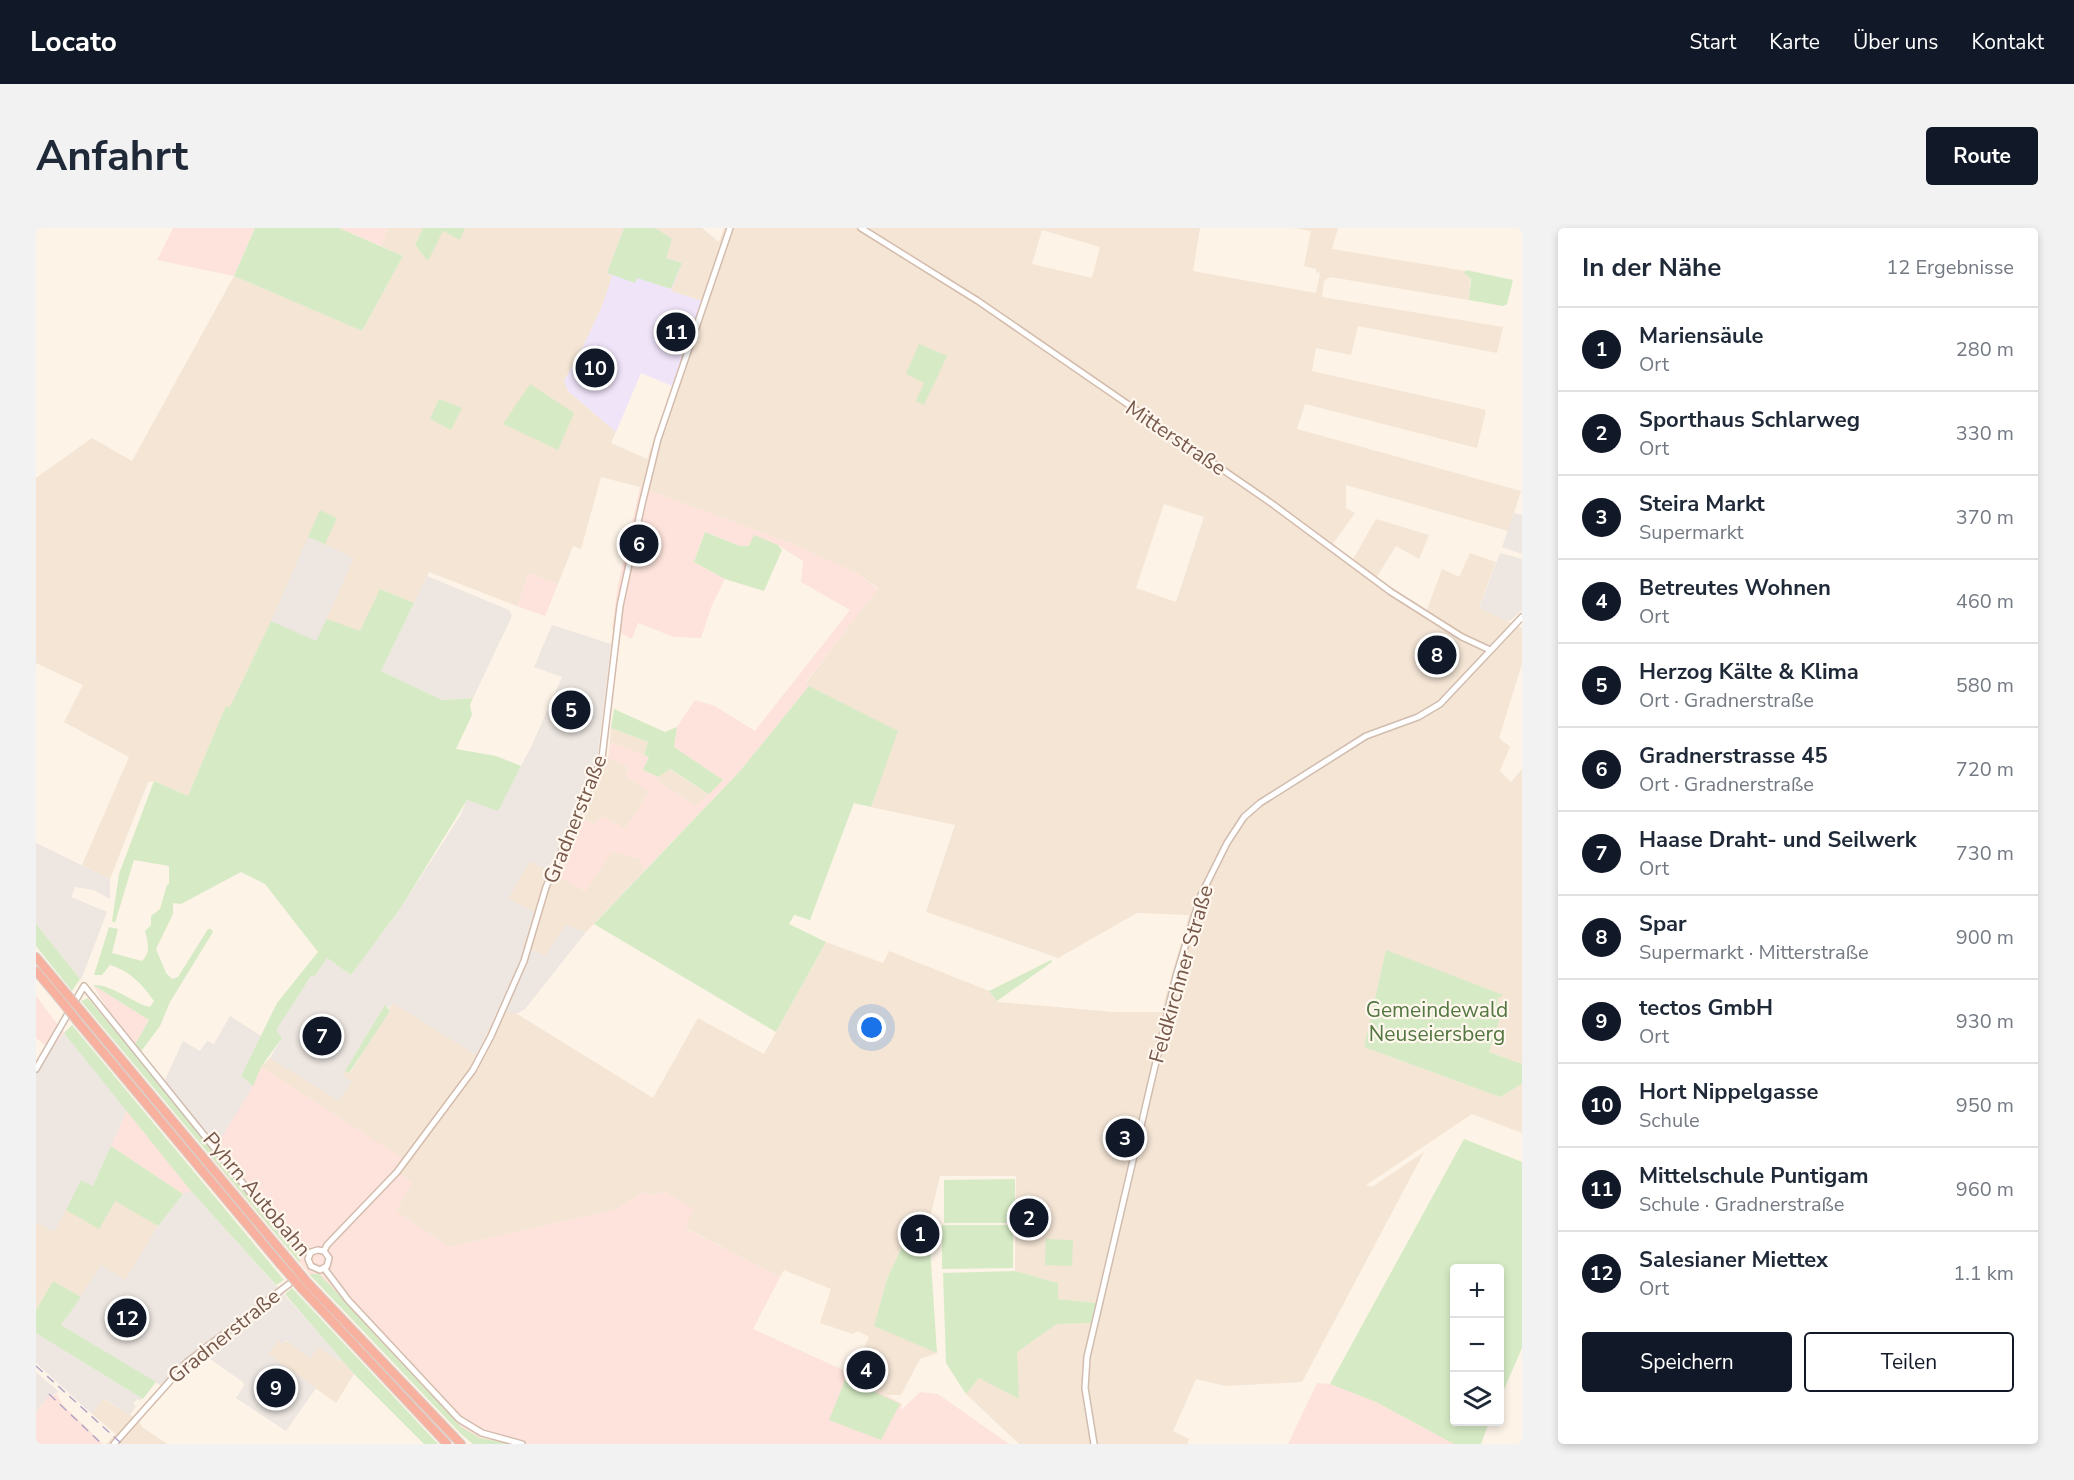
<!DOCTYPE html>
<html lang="de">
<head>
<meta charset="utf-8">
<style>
	:root { --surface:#fff; --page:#f2f2f3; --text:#1f2937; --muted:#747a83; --line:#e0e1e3; --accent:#111827 }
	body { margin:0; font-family:"Nunito Sans",sans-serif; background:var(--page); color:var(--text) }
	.controls { position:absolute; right:18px; bottom:18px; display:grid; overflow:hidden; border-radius:6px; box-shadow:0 3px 9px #0003 }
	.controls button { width:54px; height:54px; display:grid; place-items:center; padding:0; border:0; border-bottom:2px solid var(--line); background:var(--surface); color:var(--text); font:30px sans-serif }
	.you { position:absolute; left:836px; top:800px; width:21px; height:21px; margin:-15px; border:4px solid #fff; border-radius:50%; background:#1a73e8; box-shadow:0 0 0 9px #1a73e833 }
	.badge { display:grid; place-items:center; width:39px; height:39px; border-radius:50%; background:var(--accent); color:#fff; font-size:20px; font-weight:700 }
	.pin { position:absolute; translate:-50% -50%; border:3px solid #fff; box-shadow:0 2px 6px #0006 }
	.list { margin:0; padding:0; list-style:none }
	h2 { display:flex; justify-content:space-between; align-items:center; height:78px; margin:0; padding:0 24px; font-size:26px }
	h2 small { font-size:20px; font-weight:400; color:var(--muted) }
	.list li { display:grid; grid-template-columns:39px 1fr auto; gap:18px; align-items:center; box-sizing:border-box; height:84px; padding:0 24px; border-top:2px solid var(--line) }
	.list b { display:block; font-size:22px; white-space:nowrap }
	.list p { margin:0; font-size:20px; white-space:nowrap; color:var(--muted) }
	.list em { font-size:20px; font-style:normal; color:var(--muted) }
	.actions { display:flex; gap:12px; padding:18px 24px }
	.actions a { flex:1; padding:14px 0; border:2px solid var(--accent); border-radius:6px; text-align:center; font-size:21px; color:var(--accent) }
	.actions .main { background:var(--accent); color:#fff }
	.icon { flex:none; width:33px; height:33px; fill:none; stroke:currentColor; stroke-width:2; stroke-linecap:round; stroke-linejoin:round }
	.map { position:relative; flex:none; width:1486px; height:1216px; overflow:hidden; border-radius:6px }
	header { display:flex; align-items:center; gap:36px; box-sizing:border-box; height:84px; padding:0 30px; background:var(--accent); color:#fff }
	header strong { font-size:28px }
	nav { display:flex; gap:33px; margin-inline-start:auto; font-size:21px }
	.intro { display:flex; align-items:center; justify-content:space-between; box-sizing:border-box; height:144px; padding:0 36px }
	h1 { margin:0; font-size:42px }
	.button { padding:15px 27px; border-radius:6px; background:var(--accent); color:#fff; font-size:21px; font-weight:700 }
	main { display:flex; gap:36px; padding:0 36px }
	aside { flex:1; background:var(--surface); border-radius:6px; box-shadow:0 3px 9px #0003 }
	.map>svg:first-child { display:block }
	.residential { fill:#f4e5d5; fill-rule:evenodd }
	.commercial { fill:#fde3db }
	.industrial { fill:#ede6e1 }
	.education { fill:#f0e4f9 }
	.green { fill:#d6ebc5 }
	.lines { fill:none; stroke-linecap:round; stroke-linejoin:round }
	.tertiary-casing { stroke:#d1bdaf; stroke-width:8 }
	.secondary-casing { stroke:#d4bcad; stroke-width:8 }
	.motorway-casing { stroke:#d9d1cd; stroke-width:10 }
	.tertiary { stroke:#fff; stroke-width:5 }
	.secondary { stroke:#fff; stroke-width:5 }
	.motorway { stroke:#f7b19e; stroke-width:8 }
	.rail { stroke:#b6a5c7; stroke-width:1.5; stroke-dasharray:9 6; stroke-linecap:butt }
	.motorway-bridge-casing { stroke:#d9d1cd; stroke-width:10; stroke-linecap:butt }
	.motorway-bridge { stroke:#f7b19e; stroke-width:8 }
	.labels { text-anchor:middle; stroke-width:4.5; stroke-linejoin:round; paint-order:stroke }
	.street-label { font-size:21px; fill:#77594b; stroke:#fff7ee }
	.park-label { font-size:21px; fill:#527740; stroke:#fff7ee }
</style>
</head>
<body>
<header>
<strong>Locato</strong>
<nav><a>Start</a><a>Karte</a><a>Über uns</a><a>Kontakt</a></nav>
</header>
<div class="intro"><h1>Anfahrt</h1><a class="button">Route</a></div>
<main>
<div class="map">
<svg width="1486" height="1216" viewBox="0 0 1486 1216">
	<rect width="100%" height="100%" fill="#fdf3e7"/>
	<g class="residential">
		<path d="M 352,0 L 387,0 L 379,17 L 407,3 L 424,12 L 429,0 L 588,0 L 571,45 L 577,49 L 565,81 L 544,125 L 528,153 L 532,163 L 580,204 L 575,215 L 611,231 L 666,73 L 635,63 L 646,35 L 630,30 L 624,6 L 619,0 L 666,0 L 683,14 L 688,0 L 1164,0 L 1157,43 L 1280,65 L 1284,45 L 1280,44 L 1280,41 L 1268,38 L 1275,3 L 1258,0 L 1302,0 L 1296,21 L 1430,43 L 1434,49 L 1433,72 L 1294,49 L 1288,53 L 1286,69 L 1467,99 L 1461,125 L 1322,98 L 1315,127 L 1280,120 L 1276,143 L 1450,182 L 1441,220 L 1269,176 L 1261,201 L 1485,263 L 1472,303 L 1310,257 L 1310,280 L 1319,285 L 1296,317 L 1316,333 L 1340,291 L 1393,307 L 1383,331 L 1360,318 L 1340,350 L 1391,382 L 1406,341 L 1423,349 L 1434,325 L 1460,334 L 1443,379 L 1486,400 L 1486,436 L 1463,510 L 1474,519 L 1464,543 L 1475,554 L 1486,541 L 1486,836 L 1453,824 L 1462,777 L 1461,771 L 1466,767 L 1350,723 L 1328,819 L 1464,869 L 1486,856 L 1486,905 L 1436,886 L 1330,957 L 1336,959 L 1388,924 L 1266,1154 L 1189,1158 L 1160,1151 L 1137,1203 L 1153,1211 L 1151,1216 L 983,1216 L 930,1166 L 943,1150 L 1021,1096 L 1055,1095 L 1060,1075 L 1022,1071 L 1022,1055 L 979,1043 L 980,948 L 904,948 L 894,990 L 882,985 L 851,1051 L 839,1097 L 901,1125 L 884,1131 L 865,1167 L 851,1167 L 816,1147 L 833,1109 L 822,1103 L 817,1106 L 784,1095 L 795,1061 L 748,1042 L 744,1049 L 648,999 L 630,964 L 614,967 L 607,964 L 581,981 L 413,1019 L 360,983 L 376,955 L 362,944 L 370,933 L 225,839 L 234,830 L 303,873 L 306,848 L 309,843 L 314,845 L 357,775 L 440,827 L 461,784 L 478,784 L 617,870 L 662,790 L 728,826 L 790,714 L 847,735 L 853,723 L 953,763 L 962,774 L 1078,784 L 1125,784 L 1153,687 L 1101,685 L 1022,730 L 890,684 L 919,597 L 835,579 L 845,546 L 769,456 L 842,360 L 821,345 L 754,315 L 604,259 L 565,249 L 545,321 L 537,318 L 522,356 L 493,345 L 481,378 L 393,344 L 378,375 L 344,361 L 324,404 L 280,414 L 235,393 L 194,480 L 190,479 L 152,568 L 118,553 L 112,554 L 74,651 L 46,637 L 93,529 L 28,494 L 47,457 L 0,435 L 0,250 L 56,210 L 96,233 L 198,48 L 326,103 L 367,28 L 345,18 ZM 1006,2 L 1064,19 L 1056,50 L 996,36 ZM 1128,276 L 1168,289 L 1140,374 L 1100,360 Z"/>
		<path d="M 575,500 L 612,514 L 608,527 L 574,514 Z"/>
		<path d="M 571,529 L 593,539 L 589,547 L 613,564 L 589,601 L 566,588 L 559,596 L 544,590 Z"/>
		<path d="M 633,541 L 673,566 L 660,578 L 621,553 L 622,549 Z"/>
		<path d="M 576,624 L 603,630 L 609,642 L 550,704 L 529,698 L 509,728 L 487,718 L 472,671 L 494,633 L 549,663 Z"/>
		<path d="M 45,952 L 122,998 L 89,1053 L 65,1037 L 45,1069 L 17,1053 L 0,1082 L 0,994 L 18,1004 Z"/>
		<path d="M 242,1112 L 283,1119 L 303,1133 L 306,1131 L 318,1146 L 300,1175 L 232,1126 Z"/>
		<path d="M 66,1170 L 94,1187 L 102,1190 L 106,1199 L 131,1216 L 70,1216 L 80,1206 L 56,1186 Z"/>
	</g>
	<g class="commercial">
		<path d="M 137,0 L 219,0 L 198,48 L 121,32 Z"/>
		<path d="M 303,0 L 352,0 L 345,18 Z"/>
		<path d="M 604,259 L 754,315 L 821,345 L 842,361 L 769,455 L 773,458 L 704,543 L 609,642 L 603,630 L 576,624 L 550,663 L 519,648 L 544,590 L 559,596 L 566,588 L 589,601 L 613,564 L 589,547 L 593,539 L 572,530 L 574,514 L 613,529 L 607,542 L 622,549 L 621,553 L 660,578 L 686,552 L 638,519 L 641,499 L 659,472 L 679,478 L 719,503 L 814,382 L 765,354 L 767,333 L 742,317 L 704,318 L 669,304 L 658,334 L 689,351 L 676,377 L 665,410 L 638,409 L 602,395 L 596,411 L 576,401 L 582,356 Z"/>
		<path d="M 493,345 L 522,356 L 509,388 L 481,378 Z"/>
		<path d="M 57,757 L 113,792 L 98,818 L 74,786 Z"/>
		<path d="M 0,768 L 28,805 L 16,823 L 0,810 Z"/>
		<path d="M 225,839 L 371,933 L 362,944 L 376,955 L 360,983 L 413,1019 L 581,981 L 607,964 L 614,967 L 630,964 L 658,981 L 649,1000 L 744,1049 L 717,1101 L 807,1142 L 866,1176 L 865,1182 L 884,1164 L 902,1166 L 973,1216 L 437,1216 L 273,1046 L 171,925 L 185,910 Z"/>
		<path d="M 91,882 L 111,904 L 155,963 L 147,966 L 75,918 Z"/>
		<path d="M 1281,1155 L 1294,1156 L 1340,1174 L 1418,1216 L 1252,1216 Z"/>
		<path d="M 21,1166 L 26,1176 L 67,1216 L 0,1216 L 0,1184 L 12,1169 Z"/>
	</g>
	<g class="industrial">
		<path d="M 1478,285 L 1486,287 L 1486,326 L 1466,319 Z"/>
		<path d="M 272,309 L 318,330 L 280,414 L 235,393 Z"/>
		<path d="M 1464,325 L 1486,331 L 1486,382 L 1475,392 L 1470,393 L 1443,380 Z"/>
		<path d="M 391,348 L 473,382 L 476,388 L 437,470 L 406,472 L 345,443 Z"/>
		<path d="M 516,397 L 575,416 L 561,533 L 513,644 L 494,633 L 472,671 L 499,684 L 487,718 L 509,728 L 529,697 L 550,704 L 489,781 L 482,785 L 461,784 L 440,827 L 357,775 L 353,780 L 349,777 L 307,847 L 316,854 L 303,873 L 234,830 L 246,810 L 239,802 L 275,748 L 278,749 L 291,730 L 315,747 L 366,678 L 424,588 L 431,572 L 462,582 L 496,517 L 526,449 L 498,439 Z"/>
		<path d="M 0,615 L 74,651 L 74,671 L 58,662 L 39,659 L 35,669 L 71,684 L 45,752 L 0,696 Z"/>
		<path d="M 194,788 L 225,808 L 205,848 L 217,858 L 181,917 L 128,854 L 147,813 L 164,823 L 171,813 L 178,816 Z"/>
		<path d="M 28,805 L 91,882 L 57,959 L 45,952 L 18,1004 L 0,994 L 0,841 Z"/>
		<path d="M 155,963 L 306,1131 L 303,1133 L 283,1119 L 274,1130 L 250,1112 L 247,1116 L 242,1113 L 232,1126 L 280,1160 L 250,1203 L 200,1170 L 208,1158 L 207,1154 L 167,1126 L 129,1160 L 25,1097 L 65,1037 L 89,1052 L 122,998 L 147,966 Z"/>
		<path d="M 0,1105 L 106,1170 L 104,1173 L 101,1171 L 97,1176 L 100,1178 L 94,1187 L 67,1170 L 56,1186 L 0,1135 Z"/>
		<path d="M 0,1144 L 23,1164 L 12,1169 L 0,1184 Z"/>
	</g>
	<path class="education" d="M 588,0 L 619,0 L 636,11 L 630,30 L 646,35 L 635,63 L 666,73 L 636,158 L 605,145 L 580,204 L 532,163 L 528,153 L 544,125 L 565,81 L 576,49 L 571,45 Z"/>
	<g class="green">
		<path d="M 219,0 L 303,0 L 367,28 L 326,103 L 198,48 Z"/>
		<path d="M 387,0 L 429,0 L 424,12 L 407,3 L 392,33 L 379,17 Z"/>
		<path d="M 588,0 L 619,0 L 636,11 L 630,30 L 646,35 L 635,61 L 601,50 L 599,55 L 571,45 Z"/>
		<path d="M 1430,42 L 1477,52 L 1471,76 L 1467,78 L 1433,72 L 1435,51 L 1428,45 Z"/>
		<path d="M 883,116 L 911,128 L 888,177 L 880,173 L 888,155 L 870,146 Z"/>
		<path d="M 494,156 L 538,185 L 522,222 L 467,196 Z"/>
		<path d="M 403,171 L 426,180 L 415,202 L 394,191 Z"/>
		<path d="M 284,282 L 301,290 L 289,316 L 272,309 Z"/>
		<path d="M 669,304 L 704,318 L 713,318 L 718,307 L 742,317 L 746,322 L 728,363 L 689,351 L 658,334 Z"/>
		<path d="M 344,361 L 378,375 L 345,443 L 406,472 L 437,470 L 434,477 L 436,487 L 420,521 L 460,528 L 485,538 L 462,583 L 431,572 L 366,678 L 315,747 L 291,730 L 278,749 L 275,748 L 240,802 L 246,810 L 225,839 L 217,858 L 205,848 L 241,775 L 282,724 L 229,656 L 205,644 L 145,676 L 137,675 L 137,686 L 120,721 L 130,745 L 136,751 L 142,749 L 172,701 L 175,701 L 177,704 L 134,774 L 124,798 L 104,825 L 98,818 L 113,792 L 57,757 C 76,756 95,774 114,779 L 118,773 C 105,755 95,744 74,737 L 66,747 L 58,747 L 73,699 L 82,701 L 76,725 L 106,733 C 115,724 112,714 109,703 L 115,697 L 115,688 L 124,681 L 131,657 L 133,656 L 133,638 L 98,632 L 79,695 L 76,693 L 83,646 L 118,553 L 152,568 L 190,478 L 194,479 L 235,393 L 280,413 L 291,391 L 324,403 Z"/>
		<path d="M 773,458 L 862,503 L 835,579 L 818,575 L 774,692 L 758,687 L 753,696 L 790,714 L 740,804 L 558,696 L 704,543 Z"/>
		<path d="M 578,481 L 629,504 L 641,499 L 638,519 L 687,552 L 673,566 L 634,541 L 622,549 L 607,542 L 613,529 L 608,527 L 612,514 L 575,500 Z"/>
		<path d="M 0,696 L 44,751 L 36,763 L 0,718 Z"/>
		<path d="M 1350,722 L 1467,767 L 1461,771 L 1462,777 L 1467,780 L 1453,824 L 1486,836 L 1486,856 L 1464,869 L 1328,819 Z"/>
		<path d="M 1015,732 L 1016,734 L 961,773 L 953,763 Z"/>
		<path d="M 52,770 L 264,1024 L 264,1035 L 45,773 Z"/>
		<path d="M 349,777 L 354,783 L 313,845 L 309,843 Z"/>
		<path d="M 36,797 L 248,1052 L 240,1057 L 155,963 L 28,805 Z"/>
		<path d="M 1428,911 L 1486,934 L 1486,1120 L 1464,1171 L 1464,1040 L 1418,1040 L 1418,1194 L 1453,1194 L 1445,1216 L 1418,1216 L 1340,1174 L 1294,1156 Z"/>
		<path d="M 75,918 L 147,966 L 122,998 L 79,973 L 63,1001 L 30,982 L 45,952 L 57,958 Z"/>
		<path d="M 979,951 L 979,995 L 908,995 L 908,952 Z"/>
		<path d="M 882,985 L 892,989 L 901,1125 L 838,1098 L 851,1051 Z"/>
		<path d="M 906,997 L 977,997 L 977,1040 L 906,1041 Z"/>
		<path d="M 1010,1011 L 1037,1012 L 1036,1038 L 1009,1037 Z"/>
		<path d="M 979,1043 L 1022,1055 L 1022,1071 L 1060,1075 L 1055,1095 L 1021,1096 L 981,1124 L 983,1171 L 943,1150 L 930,1166 L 910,1135 L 907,1045 Z"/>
		<path d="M 273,1046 L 283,1046 L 292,1055 L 425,1199 L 444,1210 L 475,1216 L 437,1216 L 425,1206 Z"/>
		<path d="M 17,1053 L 45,1069 L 25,1097 L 120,1154 L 107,1171 L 0,1105 L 0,1082 Z"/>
		<path d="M 256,1060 L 402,1216 L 388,1216 L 318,1146 L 249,1066 Z"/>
		<path d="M 810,1150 L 864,1176 L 845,1212 L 793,1192 Z"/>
	</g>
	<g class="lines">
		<g class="tertiary-casing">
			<g id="tertiary">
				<path d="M 0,841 L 48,758 L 213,963 L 252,1007 L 274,1026"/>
				<path d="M 1058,1216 L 1049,1160 L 1051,1129 L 1140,748 L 1165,667 L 1191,615 L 1208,589 L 1224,575 L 1330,508 L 1382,489 L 1404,476 L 1486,389"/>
			</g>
		</g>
		<g class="secondary-casing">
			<g id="secondary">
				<path d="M 825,0 L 942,73 L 1235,275 L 1355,364 L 1426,409 L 1454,422"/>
				<path d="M 288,1023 L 291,1017 L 361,944 L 437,842 L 455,808 L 488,733 L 510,659 L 566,530 L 584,378 L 606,276 L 622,211 L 694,0"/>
				<path d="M 275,1038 L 284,1042 L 291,1038 L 293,1030 L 288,1023"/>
				<path d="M 275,1038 L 272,1031 L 275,1024 L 282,1022 L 288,1023"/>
				<path d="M 288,1040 L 312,1072 L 423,1191 L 446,1205 L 486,1216"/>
				<path d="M 78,1216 L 150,1135 L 253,1056"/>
			</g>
		</g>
		<g class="motorway-casing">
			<g id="motorway">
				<path d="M 0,729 L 31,766"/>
				<path d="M 0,743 L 26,774"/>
				<path d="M 46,784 L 252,1031"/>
				<path d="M 41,793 L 244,1036"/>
				<path d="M 272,1055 L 425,1216"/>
				<path d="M 265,1060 L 411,1216"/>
			</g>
		</g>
		<use href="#tertiary" class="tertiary"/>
		<use href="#secondary" class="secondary"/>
		<use href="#motorway" class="motorway"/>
		<g class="rail">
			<path d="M 0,1138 L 86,1216"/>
			<path d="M 13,1166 L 66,1216"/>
		</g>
		<g class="motorway-bridge-casing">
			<g id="motorway-bridge">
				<path d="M 31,766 L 46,784"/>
				<path d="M 26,774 L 41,793"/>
				<path d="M 252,1031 L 272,1055"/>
				<path d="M 244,1036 L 265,1060"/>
			</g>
		</g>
		<use href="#motorway-bridge" class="motorway-bridge"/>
	</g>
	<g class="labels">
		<g class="street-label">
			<text transform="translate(1140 210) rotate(34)" y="7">Mitterstraße</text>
			<text transform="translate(539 591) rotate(-68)" y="7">Gradnerstraße</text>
			<text transform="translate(1145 746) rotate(-74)" y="7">Feldkirchner Straße</text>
			<text transform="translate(221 966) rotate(50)" y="7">Pyhrn Autobahn</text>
			<text transform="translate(188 1108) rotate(-39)" y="7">Gradnerstraße</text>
		</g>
		<g class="park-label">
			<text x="1401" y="789">Gemeindewald<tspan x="1401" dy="24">Neuseiersberg</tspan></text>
		</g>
	</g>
</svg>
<div class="controls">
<button>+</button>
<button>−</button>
<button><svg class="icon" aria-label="layers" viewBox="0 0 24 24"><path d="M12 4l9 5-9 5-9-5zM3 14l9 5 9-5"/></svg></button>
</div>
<div class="you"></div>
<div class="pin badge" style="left:884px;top:1006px">1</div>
<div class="pin badge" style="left:993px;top:990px">2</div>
<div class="pin badge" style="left:1089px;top:910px">3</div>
<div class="pin badge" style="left:830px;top:1142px">4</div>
<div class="pin badge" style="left:535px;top:482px">5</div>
<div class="pin badge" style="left:603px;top:316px">6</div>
<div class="pin badge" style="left:286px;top:808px">7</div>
<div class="pin badge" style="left:1401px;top:427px">8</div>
<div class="pin badge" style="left:240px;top:1160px">9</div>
<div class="pin badge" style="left:559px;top:140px">10</div>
<div class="pin badge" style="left:640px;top:104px">11</div>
<div class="pin badge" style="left:91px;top:1090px">12</div>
</div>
<aside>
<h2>In der Nähe<small>12 Ergebnisse</small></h2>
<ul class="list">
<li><span class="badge">1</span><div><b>Mariensäule</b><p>Ort</p></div><em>280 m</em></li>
<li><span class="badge">2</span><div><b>Sporthaus Schlarweg</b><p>Ort</p></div><em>330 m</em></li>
<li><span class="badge">3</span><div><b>Steira Markt</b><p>Supermarkt</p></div><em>370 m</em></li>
<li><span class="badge">4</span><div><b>Betreutes Wohnen</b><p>Ort</p></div><em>460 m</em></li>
<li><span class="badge">5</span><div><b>Herzog Kälte &amp; Klima</b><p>Ort · Gradnerstraße</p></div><em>580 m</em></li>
<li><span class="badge">6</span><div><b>Gradnerstrasse 45</b><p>Ort · Gradnerstraße</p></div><em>720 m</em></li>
<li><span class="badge">7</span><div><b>Haase Draht- und Seilwerk</b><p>Ort</p></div><em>730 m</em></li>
<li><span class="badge">8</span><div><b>Spar</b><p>Supermarkt · Mitterstraße</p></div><em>900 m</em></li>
<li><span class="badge">9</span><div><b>tectos GmbH</b><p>Ort</p></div><em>930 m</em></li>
<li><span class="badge">10</span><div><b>Hort Nippelgasse</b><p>Schule</p></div><em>950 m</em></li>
<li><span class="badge">11</span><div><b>Mittelschule Puntigam</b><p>Schule · Gradnerstraße</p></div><em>960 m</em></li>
<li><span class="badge">12</span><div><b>Salesianer Miettex</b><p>Ort</p></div><em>1.1 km</em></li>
</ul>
<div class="actions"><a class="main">Speichern</a><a>Teilen</a></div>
</aside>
</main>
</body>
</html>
